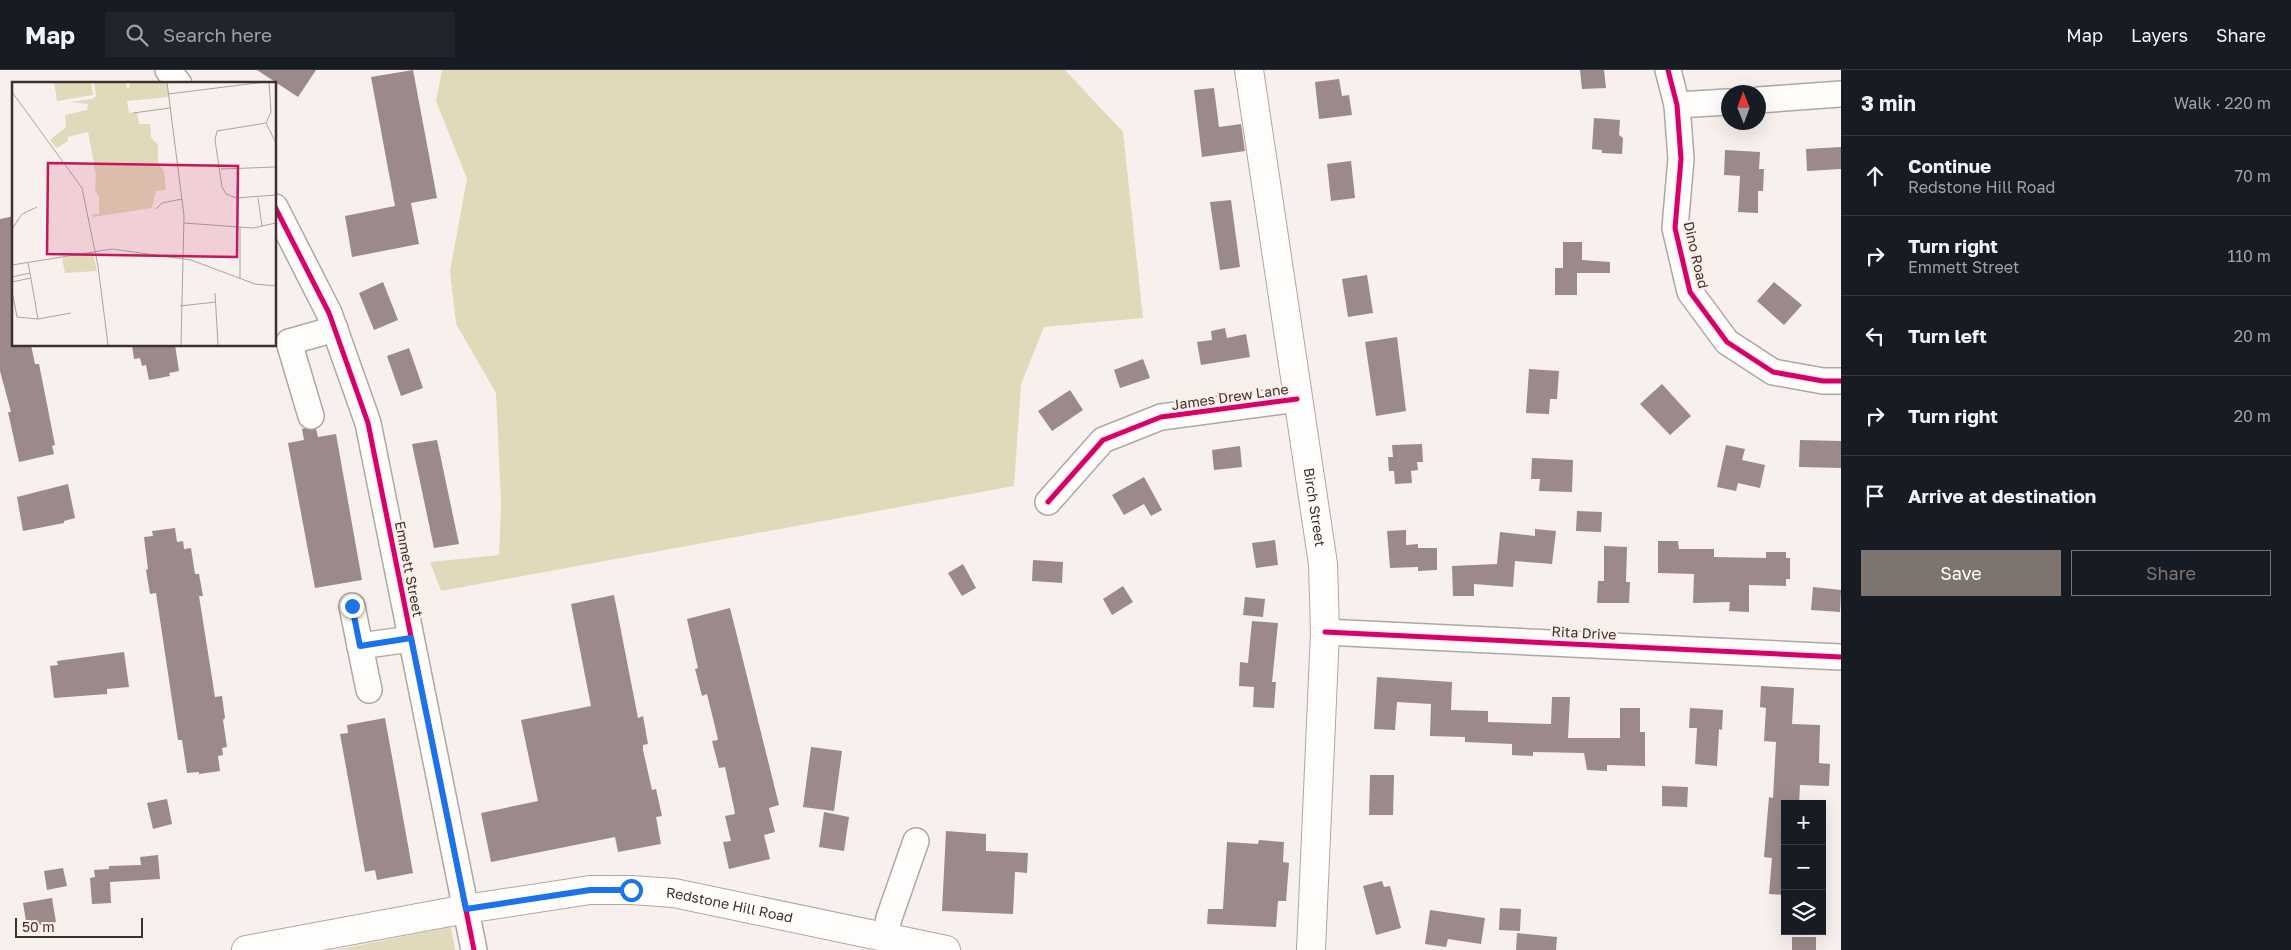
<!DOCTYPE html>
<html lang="en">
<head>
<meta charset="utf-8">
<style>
	:root { --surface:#171b24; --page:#20242c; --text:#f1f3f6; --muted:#9ea1a6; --line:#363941; --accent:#7d7470 }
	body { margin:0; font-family:"Golos Text",sans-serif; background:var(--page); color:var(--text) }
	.controls { position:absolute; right:15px; bottom:15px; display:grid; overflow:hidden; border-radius:0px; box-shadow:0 5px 20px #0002 }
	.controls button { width:45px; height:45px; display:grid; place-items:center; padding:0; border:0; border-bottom:1px solid var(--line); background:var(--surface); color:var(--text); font:25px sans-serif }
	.compass { position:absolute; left:1721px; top:15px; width:45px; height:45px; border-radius:50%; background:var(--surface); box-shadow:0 5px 20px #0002; rotate:359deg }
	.scale { position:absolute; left:15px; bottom:12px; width:128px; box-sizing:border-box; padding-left:5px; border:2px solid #3b312d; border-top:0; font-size:14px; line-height:18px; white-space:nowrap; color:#3b312d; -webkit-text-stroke:4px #fdeee7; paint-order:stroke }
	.stop { position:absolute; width:15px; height:15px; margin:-11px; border:4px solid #1a73e8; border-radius:50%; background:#fff }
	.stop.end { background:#1a73e8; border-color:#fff; box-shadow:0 1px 5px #0008 }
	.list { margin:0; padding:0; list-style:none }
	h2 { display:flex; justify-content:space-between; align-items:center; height:65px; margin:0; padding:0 20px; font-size:21px }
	h2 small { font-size:16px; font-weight:400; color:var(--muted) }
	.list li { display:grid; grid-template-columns:32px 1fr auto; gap:15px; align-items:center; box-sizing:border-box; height:80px; padding:0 20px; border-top:1px solid var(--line) }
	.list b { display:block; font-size:19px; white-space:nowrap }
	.list p { margin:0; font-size:16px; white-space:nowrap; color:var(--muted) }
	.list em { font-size:16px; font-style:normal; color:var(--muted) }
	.actions { display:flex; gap:10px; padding:15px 20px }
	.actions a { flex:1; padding:11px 0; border:1px solid var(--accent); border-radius:0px; text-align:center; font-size:18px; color:var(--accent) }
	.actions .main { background:var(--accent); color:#fff }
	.icon { flex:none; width:28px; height:28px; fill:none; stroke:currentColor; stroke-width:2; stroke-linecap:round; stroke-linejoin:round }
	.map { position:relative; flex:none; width:1841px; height:880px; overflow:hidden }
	header { display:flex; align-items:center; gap:30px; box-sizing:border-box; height:70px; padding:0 25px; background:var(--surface); border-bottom:1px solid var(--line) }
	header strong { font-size:24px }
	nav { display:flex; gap:28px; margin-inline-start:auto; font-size:18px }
	.search { width:350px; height:45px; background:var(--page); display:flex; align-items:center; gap:12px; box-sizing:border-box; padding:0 18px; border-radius:0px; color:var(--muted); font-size:19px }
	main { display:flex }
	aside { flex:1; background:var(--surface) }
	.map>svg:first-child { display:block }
	.green { fill:#e1daba }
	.building { fill:#9c898a }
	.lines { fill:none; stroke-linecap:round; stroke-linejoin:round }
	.minor-casing { stroke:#afa7a3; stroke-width:28 }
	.major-casing { stroke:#afa7a3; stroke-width:30 }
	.minor { stroke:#fefdfc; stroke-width:25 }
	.major { stroke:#fefdfc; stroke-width:28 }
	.cycleway-casing { stroke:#fdeee7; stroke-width:8 }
	.cycleway { stroke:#d6006c; stroke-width:5 }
	.route { stroke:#1a73e8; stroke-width:6 }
	.labels { text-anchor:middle; stroke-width:5; stroke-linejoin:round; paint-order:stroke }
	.street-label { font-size:14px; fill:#3b312d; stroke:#fdeee7 }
	.inset-road { fill:none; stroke:#aca4a0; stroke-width:1 }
	.view { fill:#c2185b; fill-opacity:0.15; stroke:#c2185b; stroke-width:2.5 }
	.inset-edge { fill:none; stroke:#3b312d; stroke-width:2.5 }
</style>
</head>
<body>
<header>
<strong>Map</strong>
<div class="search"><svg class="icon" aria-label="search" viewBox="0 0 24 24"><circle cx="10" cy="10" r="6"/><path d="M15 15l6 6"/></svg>Search here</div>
<nav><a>Map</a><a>Layers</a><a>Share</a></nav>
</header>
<main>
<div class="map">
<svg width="1841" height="880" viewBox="0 0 1841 880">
	<rect width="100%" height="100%" fill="#f8f0ec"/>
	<g class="green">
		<path d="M 442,0 L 1065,0 L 1123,62 L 1143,248 L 1044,257 L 1021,314 L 1014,416 L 441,521 L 430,492 L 499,485 L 501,434 L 496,323 L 456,254 L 450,201 L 467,109 L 436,31 Z"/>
		<path d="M 451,857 L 455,880 L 335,880 Z"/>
	</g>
	<g class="building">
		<path d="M 257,0 L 316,0 L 298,27 Z"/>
		<path d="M 413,0 L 437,128 L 411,133 L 419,174 L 352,187 L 345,146 L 395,136 L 371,7 Z"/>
		<path d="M 1580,0 L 1604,0 L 1606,18 L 1582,19 Z"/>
		<path d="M 1339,9 L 1342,26 L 1349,25 L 1352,45 L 1319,49 L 1315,12 Z"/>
		<path d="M 1214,18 L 1219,57 L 1241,54 L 1245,81 L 1202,87 L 1194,20 Z"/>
		<path d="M 1594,48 L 1620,50 L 1619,65 L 1623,68 L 1622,84 L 1602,83 L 1602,80 L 1592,79 Z"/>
		<path d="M 1841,77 L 1841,99 L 1807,101 L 1806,79 Z"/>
		<path d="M 1725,80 L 1760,82 L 1759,99 L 1764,99 L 1763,121 L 1758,121 L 1758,143 L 1738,142 L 1740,106 L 1724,105 Z"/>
		<path d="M 1351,91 L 1355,128 L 1331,131 L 1327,94 Z"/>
		<path d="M 1231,130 L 1240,197 L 1220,200 L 1210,132 Z"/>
		<path d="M 14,146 L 14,275 L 31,275 L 35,294 L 39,294 L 55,375 L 52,376 L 54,384 L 19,392 L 8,342 L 11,342 L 0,301 L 0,149 Z"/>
		<path d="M 1563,172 L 1582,172 L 1582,190 L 1610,192 L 1610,203 L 1577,203 L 1577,225 L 1555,225 L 1555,198 L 1563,198 Z"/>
		<path d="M 1367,205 L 1373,243 L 1348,247 L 1342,209 Z"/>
		<path d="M 383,212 L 398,250 L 374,260 L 359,223 Z"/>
		<path d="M 1774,212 L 1802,235 L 1784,255 L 1757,231 Z"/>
		<path d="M 1225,258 L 1227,268 L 1246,264 L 1250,287 L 1201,295 L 1197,272 L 1212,270 L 1211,261 Z"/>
		<path d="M 1397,267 L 1406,341 L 1376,346 L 1365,272 Z"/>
		<path d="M 132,275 L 175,275 L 179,301 L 169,303 L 170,306 L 149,310 L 146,295 L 142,296 L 140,288 L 134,289 Z"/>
		<path d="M 409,278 L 423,318 L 401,326 L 387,286 Z"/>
		<path d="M 1143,289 L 1150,308 L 1120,318 L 1114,300 Z"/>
		<path d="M 1529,299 L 1559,301 L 1557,329 L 1550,329 L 1549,344 L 1526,343 Z"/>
		<path d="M 1662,314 L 1691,346 L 1670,365 L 1640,334 Z"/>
		<path d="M 1070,320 L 1083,340 L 1052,361 L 1038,341 Z"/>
		<path d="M 305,358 L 316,359 L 318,367 L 336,364 L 362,510 L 315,518 L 288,373 L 304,370 L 302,359 Z"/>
		<path d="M 437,370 L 459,474 L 434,478 L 412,374 Z"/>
		<path d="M 1800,370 L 1841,371 L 1841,398 L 1799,397 Z"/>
		<path d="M 1422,374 L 1423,392 L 1417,392 L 1418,400 L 1411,401 L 1412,413 L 1395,414 L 1394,401 L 1389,401 L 1388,387 L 1393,387 L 1392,375 Z"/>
		<path d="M 1726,375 L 1745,379 L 1742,390 L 1765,395 L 1760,418 L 1738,413 L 1736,421 L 1717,417 Z"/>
		<path d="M 1240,376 L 1242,397 L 1214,400 L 1212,380 Z"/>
		<path d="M 1532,388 L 1573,390 L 1572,422 L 1539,421 L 1540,409 L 1531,409 Z"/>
		<path d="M 1144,407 L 1162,440 L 1151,446 L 1144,434 L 1124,445 L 1112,425 Z"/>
		<path d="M 68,414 L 75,448 L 64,451 L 64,453 L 23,461 L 17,427 Z"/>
		<path d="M 1577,441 L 1602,442 L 1601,462 L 1576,461 Z"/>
		<path d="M 175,458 L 177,472 L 183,471 L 184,479 L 191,478 L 195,504 L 199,504 L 203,526 L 199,526 L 215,627 L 222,626 L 225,648 L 223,650 L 227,677 L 222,678 L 223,685 L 218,686 L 220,701 L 199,704 L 199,702 L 187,703 L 182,670 L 178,670 L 156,523 L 150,524 L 146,500 L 148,499 L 144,467 L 153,466 L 152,461 Z"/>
		<path d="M 1535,459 L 1556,461 L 1552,494 L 1515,491 L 1513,517 L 1474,514 L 1474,526 L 1453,526 L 1452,496 L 1497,494 L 1500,462 L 1535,466 Z"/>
		<path d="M 1406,460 L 1406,475 L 1418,474 L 1418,478 L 1437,478 L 1437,500 L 1418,501 L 1418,497 L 1390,498 L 1387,461 Z"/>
		<path d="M 1275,470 L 1278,495 L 1256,498 L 1252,473 Z"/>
		<path d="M 1658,471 L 1678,471 L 1679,479 L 1714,479 L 1714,487 L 1766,488 L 1766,482 L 1786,482 L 1786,488 L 1790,488 L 1790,509 L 1786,509 L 1786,516 L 1749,515 L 1749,542 L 1729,541 L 1730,532 L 1693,533 L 1694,504 L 1658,503 Z"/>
		<path d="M 1604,476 L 1627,477 L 1626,512 L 1630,512 L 1629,533 L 1597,533 L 1598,511 L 1604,511 Z"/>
		<path d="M 1033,490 L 1063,492 L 1062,513 L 1032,511 Z"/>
		<path d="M 963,494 L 976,518 L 962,526 L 948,503 Z"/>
		<path d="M 1123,516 L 1133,532 L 1112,545 L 1103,529 Z"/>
		<path d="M 1813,517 L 1841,520 L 1840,542 L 1811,540 Z"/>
		<path d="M 614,525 L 638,648 L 643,646 L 648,674 L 643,675 L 643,680 L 652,720 L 656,719 L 662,746 L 656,747 L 661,774 L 618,782 L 615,767 L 491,792 L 481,743 L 538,731 L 521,650 L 591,636 L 571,534 Z"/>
		<path d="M 1245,527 L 1265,529 L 1263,547 L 1243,545 Z"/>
		<path d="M 730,538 L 779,735 L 769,738 L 775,762 L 764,765 L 770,789 L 729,799 L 723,772 L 731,771 L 725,746 L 735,744 L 734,738 L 725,697 L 719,698 L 712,671 L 718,670 L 717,665 L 707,624 L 702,626 L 695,599 L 698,598 L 687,549 Z"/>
		<path d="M 1252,551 L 1278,553 L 1272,612 L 1276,612 L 1274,638 L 1253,637 L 1254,617 L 1239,616 L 1240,592 L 1248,593 Z"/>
		<path d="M 124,582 L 129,617 L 107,619 L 107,624 L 54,628 L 50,596 L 58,595 L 57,591 Z"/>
		<path d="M 1377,607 L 1452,612 L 1451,640 L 1488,641 L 1488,652 L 1551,654 L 1552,627 L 1570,627 L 1568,668 L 1620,668 L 1620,638 L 1640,638 L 1640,662 L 1645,662 L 1645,696 L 1607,695 L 1607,701 L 1587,700 L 1584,683 L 1533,682 L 1533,686 L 1512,685 L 1512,674 L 1465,672 L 1465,667 L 1430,666 L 1431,634 L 1397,632 L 1395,660 L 1374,659 Z"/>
		<path d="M 1761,616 L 1794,618 L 1792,654 L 1820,655 L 1819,693 L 1830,694 L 1829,716 L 1800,715 L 1799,734 L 1785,734 L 1785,825 L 1769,824 L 1772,788 L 1764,787 L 1769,727 L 1773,728 L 1776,672 L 1764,671 L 1766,638 L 1760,637 Z"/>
		<path d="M 1690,638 L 1723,640 L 1722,660 L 1719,659 L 1717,696 L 1695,694 L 1697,658 L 1689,658 Z"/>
		<path d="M 385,648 L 413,803 L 377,810 L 375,800 L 365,802 L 340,664 L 348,663 L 347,655 Z"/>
		<path d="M 811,677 L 842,681 L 834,741 L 803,737 Z"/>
		<path d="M 1370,705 L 1394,705 L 1393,745 L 1369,745 Z"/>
		<path d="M 1662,716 L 1688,717 L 1687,737 L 1662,736 Z"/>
		<path d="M 167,729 L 172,754 L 153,759 L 147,733 Z"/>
		<path d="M 824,742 L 849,747 L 844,781 L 819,777 Z"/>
		<path d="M 946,761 L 986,764 L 986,781 L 1028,783 L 1027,803 L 1015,802 L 1013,844 L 942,841 Z"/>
		<path d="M 1259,770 L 1284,772 L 1283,792 L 1289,793 L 1286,831 L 1278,831 L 1276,857 L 1207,854 L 1208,839 L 1223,839 L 1227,772 L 1258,774 Z"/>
		<path d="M 158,785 L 160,809 L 110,812 L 111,833 L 92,834 L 90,808 L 95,807 L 94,800 L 109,799 L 109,796 L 141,795 L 140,787 Z"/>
		<path d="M 63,798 L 67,816 L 47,820 L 44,801 Z"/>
		<path d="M 1382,811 L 1384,817 L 1390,816 L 1401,858 L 1376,865 L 1363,816 Z"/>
		<path d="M 52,828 L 56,852 L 27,857 L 23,833 Z"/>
		<path d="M 1500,838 L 1521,839 L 1520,861 L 1499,860 Z"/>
		<path d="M 1430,840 L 1485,848 L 1481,874 L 1448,869 L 1446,877 L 1425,874 Z"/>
		<path d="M 1517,863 L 1557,867 L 1556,880 L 1516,880 Z"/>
		<rect x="1792" y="867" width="24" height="13"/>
	</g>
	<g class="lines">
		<g class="minor-casing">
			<g id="minor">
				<path d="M 168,0 L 179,14"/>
				<path d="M 1668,0 L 1677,35 L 1681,89 L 1675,158 L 1690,222 L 1727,272 L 1773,302 L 1823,311 L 1841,311"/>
				<path d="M 1758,30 L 1841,24"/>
				<path d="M 1677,35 L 1728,32"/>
				<path d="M 275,137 L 329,243 L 368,353 L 474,880"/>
				<path d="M 311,346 L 289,272 L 335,259"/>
				<path d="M 1048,432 L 1103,370 L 1161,347 L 1297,329"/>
				<path d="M 352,536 L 360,576"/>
				<path d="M 1325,562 L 1841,587"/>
				<path d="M 369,620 L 360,576 L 411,569"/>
				<path d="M 885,868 L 889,848 L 916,771"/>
			</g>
		</g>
		<g class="major-casing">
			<g id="major">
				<path id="s1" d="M 1249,0 L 1323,494 L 1325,562 L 1311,880"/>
				<path id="s2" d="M 246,880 L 466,839 L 590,820 L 631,820 L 674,823 L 946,880"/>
			</g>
		</g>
		<use href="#minor" class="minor"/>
		<use href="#major" class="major"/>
		<g class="cycleway-casing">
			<g id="cycleway">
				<path d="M 1668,0 L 1677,35 L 1681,89 L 1675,158 L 1690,222 L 1727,272 L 1773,302 L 1823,311 L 1841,311"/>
				<path d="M 275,137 L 329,243 L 368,353 L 474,880"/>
				<path d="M 1048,432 L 1103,370 L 1161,347 L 1297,329"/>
				<path d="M 1325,562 L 1841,587"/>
			</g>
		</g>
		<use href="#cycleway" class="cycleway"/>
	</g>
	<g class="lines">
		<path class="route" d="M 352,536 L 360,576 L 411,568 L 466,839 L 590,820 L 631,820"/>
	</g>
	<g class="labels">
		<g class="street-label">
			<text transform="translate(1696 185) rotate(77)" y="5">Dino Road</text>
			<text transform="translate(1230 327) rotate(-8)" y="5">James Drew Lane</text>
			<text dy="5" stroke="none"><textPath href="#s1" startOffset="442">Birch Street</textPath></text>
			<text transform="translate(409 499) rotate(79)" y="5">Emmett Street</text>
			<text transform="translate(1584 563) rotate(3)" y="5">Rita Drive</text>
			<text dy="5" stroke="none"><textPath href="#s2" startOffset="490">Redstone Hill Road</textPath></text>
		</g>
	</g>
	<g transform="translate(12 12)">
		<rect width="264" height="264" fill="#f8f0ec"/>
		<path d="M 42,0 L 79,0 L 81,13 L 45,19 ZM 82,0 L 113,0 L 116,8 L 119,0 L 155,0 L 157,15 L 115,19 L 117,31 L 125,30 L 127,42 L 138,42 L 139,55 L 146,63 L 146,82 L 152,89 L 154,108 L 144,109 L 140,126 L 81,135 L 80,132 L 87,132 L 87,115 L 83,108 L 84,93 L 76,50 L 56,55 L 56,59 L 45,66 L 38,58 L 54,45 L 53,33 L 75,28 L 76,22 L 58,20 L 80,17 L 84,14 ZM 81,170 L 85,189 L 53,191 L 50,176 Z" fill="#e1daba"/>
		<path class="inset-road" d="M 155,0 L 172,134 L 169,263M 257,0 L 259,30 L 254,41 L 205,49 L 203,58 L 210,105 L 214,112 L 224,116 L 264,113M 0,10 L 70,106 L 86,184 L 96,263M 156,12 L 253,0M 121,31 L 158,26M 254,41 L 264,61M 209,87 L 264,85M 246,116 L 250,144M 144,127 L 150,121 L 170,117M 172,141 L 241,146 L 264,141M 228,145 L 228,197M 0,147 L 10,132 L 25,125M 16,180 L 26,237 L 59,231M 0,183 L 100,167 L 179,178 L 243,202 L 264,204M 0,195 L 18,191M 0,200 L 19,196M 0,209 L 5,235 L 26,237M 203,211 L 206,263M 168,224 L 204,220"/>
		<path class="view" d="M 36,81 L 226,84 L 225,175 L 35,172 Z"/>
		<rect width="264" height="264" class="inset-edge"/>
	</g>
</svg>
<div class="controls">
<button>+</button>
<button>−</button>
<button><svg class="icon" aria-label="layers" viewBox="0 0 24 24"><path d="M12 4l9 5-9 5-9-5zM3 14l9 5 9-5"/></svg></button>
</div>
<svg class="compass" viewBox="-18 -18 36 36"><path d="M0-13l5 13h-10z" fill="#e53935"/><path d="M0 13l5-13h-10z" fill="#9ea1a6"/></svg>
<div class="scale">50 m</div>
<div class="stop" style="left:631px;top:820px"></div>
<div class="stop end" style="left:352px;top:536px"></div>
</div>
<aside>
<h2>3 min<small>Walk · 220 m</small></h2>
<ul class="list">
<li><svg class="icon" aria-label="ahead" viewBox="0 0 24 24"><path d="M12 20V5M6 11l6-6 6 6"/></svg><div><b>Continue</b><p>Redstone Hill Road</p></div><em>70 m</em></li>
<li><svg class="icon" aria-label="right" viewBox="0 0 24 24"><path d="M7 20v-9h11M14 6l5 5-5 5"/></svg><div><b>Turn right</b><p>Emmett Street</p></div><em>110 m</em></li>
<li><svg class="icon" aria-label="left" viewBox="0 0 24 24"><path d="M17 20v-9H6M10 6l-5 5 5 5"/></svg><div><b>Turn left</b></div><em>20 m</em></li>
<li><svg class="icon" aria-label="right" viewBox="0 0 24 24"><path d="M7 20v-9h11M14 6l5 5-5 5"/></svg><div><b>Turn right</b></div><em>20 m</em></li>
<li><svg class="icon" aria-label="arrive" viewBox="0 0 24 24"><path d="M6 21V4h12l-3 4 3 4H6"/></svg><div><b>Arrive at destination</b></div></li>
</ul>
<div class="actions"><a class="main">Save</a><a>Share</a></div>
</aside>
</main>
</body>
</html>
